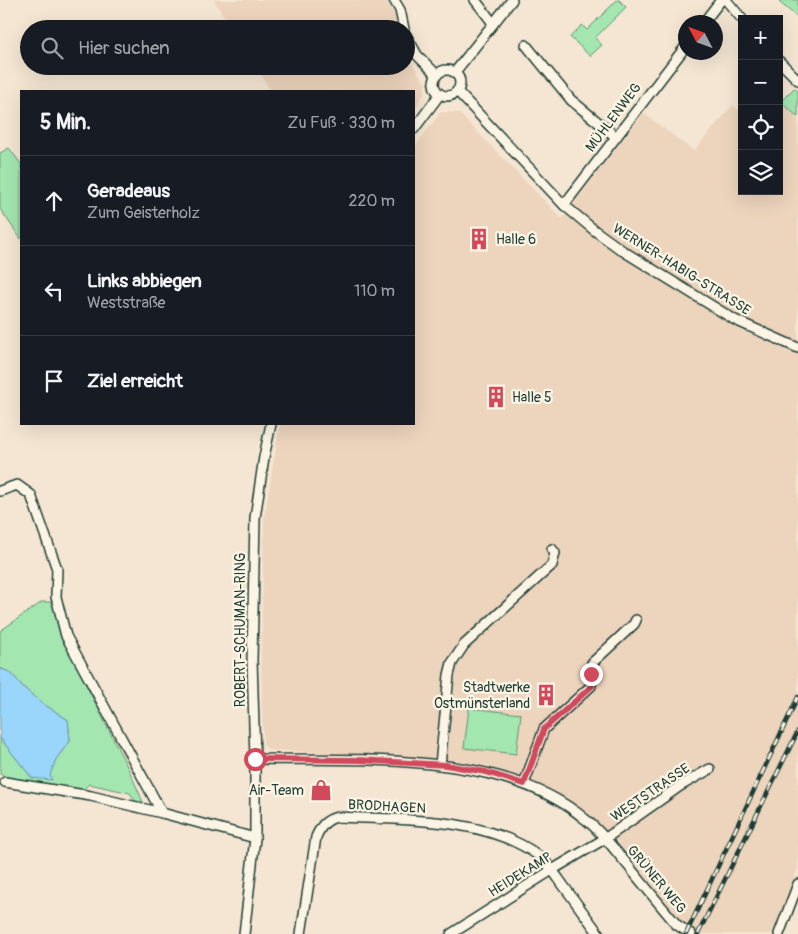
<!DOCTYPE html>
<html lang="de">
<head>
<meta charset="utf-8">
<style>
	:root { --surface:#171b24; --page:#242831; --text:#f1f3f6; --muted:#9ea1a6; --line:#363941 }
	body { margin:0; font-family:Pangolin,sans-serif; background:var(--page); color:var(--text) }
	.controls { position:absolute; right:15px; top:15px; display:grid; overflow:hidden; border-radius:0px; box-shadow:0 5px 20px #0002 }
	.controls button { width:45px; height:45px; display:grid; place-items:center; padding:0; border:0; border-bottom:1px solid var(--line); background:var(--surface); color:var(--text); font:25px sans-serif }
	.compass { position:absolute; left:678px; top:15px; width:45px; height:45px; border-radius:50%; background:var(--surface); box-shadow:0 5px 20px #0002; rotate:311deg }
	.stop { position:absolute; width:15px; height:15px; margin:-11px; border:4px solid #d1495b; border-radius:50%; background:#fff }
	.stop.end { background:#d1495b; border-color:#fff; box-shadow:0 1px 5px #0008 }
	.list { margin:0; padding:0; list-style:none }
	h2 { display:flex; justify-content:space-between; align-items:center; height:65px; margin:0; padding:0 20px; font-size:21px }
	h2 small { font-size:16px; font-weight:400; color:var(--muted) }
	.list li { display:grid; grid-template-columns:32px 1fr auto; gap:15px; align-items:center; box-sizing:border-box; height:90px; padding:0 20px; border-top:1px solid var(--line) }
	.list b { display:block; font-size:19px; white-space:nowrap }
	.list p { margin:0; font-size:16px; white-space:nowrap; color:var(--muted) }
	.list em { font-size:16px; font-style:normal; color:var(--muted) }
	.icon { flex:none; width:28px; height:28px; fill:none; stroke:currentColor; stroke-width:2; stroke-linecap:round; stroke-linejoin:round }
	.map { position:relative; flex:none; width:798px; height:934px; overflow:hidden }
	.search { position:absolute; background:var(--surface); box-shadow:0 5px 20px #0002; left:20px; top:20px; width:395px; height:55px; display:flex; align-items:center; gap:12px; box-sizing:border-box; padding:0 18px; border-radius:28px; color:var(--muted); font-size:19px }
	.panel { position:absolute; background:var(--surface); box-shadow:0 5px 20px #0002; left:20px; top:90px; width:395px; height:335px; border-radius:0px }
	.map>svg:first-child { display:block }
	.built { fill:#ecd4bd }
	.green { fill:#a3e6b0; stroke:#619272 }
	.water { fill:#9ad5fb; stroke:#6998ab }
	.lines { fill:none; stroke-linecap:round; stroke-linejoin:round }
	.street-casing { stroke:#1f3d34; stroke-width:12 }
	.street { stroke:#fcf5e5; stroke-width:9 }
	.rail-casing { stroke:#1f3d34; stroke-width:4.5 }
	.rail { stroke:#fcf5e5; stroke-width:2.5; stroke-dasharray:8; stroke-linecap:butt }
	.route { stroke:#d1495b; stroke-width:6 }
	.labels { text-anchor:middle; stroke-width:4.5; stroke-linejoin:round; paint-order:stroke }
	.street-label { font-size:14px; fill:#1f3d34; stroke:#fcf5e5 }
	.poi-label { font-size:14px; fill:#1f3d34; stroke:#fcf5e5; text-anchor:start }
</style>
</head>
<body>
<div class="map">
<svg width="798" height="934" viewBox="0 0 798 934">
	<rect width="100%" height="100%" fill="#f5e6d3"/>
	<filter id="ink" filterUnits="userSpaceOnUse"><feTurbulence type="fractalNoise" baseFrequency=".02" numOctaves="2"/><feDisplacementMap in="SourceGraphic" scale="10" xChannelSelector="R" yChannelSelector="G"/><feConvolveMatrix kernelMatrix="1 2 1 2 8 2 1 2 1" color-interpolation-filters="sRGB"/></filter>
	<g filter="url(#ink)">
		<g class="built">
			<path d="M 214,0 L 386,0 L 398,19 L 398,29 L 232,29 Z"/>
			<path d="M 406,54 L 425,83 L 425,92 L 414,111 L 414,91 L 271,91 L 255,66 L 406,66 Z"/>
			<path d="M 783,104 L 798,117 L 798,868 L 772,934 L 701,934 L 685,926 L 616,840 L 590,814 L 565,798 L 528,779 L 488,766 L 447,759 L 269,750 L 263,744 L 261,662 L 264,519 L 280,424 L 414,424 L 414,148 L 441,112 L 459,113 L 562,219 L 643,113 L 694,151 L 733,105 L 742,113 L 742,191 L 779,191 L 779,108 Z"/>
		</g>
		<g class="green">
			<path d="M 617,0 L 619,0 L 626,7 L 595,38 L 602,45 L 590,56 L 570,37 L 582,25 L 587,30 Z"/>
			<path d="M 780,0 L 798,0 L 798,18 L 779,2 Z"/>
			<path d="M 794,88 L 798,91 L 798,117 L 783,104 L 779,108 L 779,103 Z"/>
			<path d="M 9,148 L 21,164 L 21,239 L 0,209 L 0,153 Z"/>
			<path d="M 42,602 L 52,602 L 62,637 L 130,772 L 143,802 L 135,801 L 130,793 L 89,784 L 83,790 L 6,777 L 0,774 L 0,738 L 32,778 L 49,775 L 56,759 L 70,741 L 68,720 L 39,701 L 23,687 L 11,673 L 0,668 L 0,631 Z"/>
			<path d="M 469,708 L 521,714 L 516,754 L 464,748 Z"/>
		</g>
		<path class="water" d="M 0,668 L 11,673 L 23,687 L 39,701 L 68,720 L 70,741 L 56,759 L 50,775 L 52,780 L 32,778 L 0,738 Z"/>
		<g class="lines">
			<g class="street-casing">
				<g id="street">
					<path d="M 394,0 L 400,10 L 404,29"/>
					<path d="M 475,0 L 493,23"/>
					<path d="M 726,0 L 742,19"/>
					<path d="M 704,22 L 721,0"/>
					<path d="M 406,35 L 417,55 L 437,75"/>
					<path d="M 526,45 L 571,100 L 616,137"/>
					<path d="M 779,61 L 798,80"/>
					<circle cx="447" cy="83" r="13"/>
					<path d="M 455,72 L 512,0"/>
					<path d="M 457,91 L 564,205 L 594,230 L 623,251 L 735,320 L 798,348"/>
					<path d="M 414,129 L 440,94"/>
					<path d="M 564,205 L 686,46"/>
					<path d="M 0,491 L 17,485 L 31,495 L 57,569 L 56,597 L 66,636 L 162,813"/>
					<path d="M 255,759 C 357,761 502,749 585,819 C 601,831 613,848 626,863 C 643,884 660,905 677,925 L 691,934"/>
					<path d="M 440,765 L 449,675 L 452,663 L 464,645 L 552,565 L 555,553 L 552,549"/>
					<path d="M 5,782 L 91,796 L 162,813 L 255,838"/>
					<path d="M 524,784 L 544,729 L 591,686 L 592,663 L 634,624 L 636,620"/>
					<path d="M 244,934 L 255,838 L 255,759 L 252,660 L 255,518 L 264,457 L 271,424"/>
					<path d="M 301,934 L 316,837 C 321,826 325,820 337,817 C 401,820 485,816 539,856 C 549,864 556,875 563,885 C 575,901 587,918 599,934"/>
					<path d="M 451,934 L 552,870 L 606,838 L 680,786 L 710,769"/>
					<path d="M 779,934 L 798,884"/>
				</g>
			</g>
			<use href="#street" class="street"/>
			<g class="rail-casing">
				<g id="rail">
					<path d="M 686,934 L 798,697"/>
					<path d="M 698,934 L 798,731"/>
				</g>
			</g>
			<use href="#rail" class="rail"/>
		</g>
	</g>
	<g class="lines" filter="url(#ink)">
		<path class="route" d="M 255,759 L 358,760 L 446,765 L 486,772 L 524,784 L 544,729 L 592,686 L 591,674"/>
	</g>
	<defs>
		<g id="building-bare" transform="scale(1.725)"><path d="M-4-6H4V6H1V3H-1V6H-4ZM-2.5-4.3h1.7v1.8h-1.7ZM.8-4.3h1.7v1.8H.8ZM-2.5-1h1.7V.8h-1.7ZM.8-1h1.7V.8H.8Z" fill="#d1495b" stroke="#fcf5e5" stroke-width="2.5" paint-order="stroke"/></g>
		<g id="shop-bare" transform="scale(1.725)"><path d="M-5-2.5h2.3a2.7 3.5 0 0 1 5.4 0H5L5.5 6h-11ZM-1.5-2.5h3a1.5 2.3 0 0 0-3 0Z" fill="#d1495b" stroke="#fcf5e5" stroke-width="2.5" paint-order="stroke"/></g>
	</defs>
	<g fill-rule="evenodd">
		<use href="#building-bare" x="479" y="239"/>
		<use href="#building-bare" x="496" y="397"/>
		<use href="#building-bare" x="546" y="695"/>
		<use href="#shop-bare" x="321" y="790"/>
	</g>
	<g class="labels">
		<g class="street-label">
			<text transform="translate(613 117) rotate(-53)" y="5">MÜHLENWEG</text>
			<text transform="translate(682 269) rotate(32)" y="5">WERNER-HABIG-STRASSE</text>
			<text transform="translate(240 630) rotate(-90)" y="5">ROBERT-SCHUMAN-RING</text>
			<text transform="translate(650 792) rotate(-34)" y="5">WESTSTRASSE</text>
			<text transform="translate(387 806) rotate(3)" y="5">BRODHAGEN</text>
			<text transform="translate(520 874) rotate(-32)" y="5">HEIDEKAMP</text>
			<text transform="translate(657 879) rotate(50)" y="5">GRÜNER WEG</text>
		</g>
		<g class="poi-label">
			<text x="496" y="244">Halle 6</text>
			<text x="512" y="402">Halle 5</text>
			<text x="530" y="692" text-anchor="end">Stadtwerke<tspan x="530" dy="16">Ostmünsterland</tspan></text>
			<text x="304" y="795" text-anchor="end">Air-Team</text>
		</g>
	</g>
</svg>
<div class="controls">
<button>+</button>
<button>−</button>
<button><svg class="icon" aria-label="locate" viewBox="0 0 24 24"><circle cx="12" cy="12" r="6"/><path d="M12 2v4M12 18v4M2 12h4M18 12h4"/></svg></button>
<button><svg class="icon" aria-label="layers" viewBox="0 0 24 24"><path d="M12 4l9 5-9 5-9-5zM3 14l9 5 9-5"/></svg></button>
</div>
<svg class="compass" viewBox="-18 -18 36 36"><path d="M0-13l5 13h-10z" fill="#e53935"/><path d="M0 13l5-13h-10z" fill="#9ea1a6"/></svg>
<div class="stop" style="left:255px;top:759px"></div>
<div class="stop end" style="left:591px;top:674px"></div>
<div class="search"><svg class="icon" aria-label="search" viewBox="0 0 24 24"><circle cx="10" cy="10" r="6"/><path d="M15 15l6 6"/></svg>Hier suchen</div>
<section class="panel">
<h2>5 Min.<small>Zu Fuß · 330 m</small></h2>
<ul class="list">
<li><svg class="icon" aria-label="ahead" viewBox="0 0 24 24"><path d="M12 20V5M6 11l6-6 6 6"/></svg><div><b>Geradeaus</b><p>Zum Geisterholz</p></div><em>220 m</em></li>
<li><svg class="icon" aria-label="left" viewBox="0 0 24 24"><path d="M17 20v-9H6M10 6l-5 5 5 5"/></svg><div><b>Links abbiegen</b><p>Weststraße</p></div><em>110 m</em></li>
<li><svg class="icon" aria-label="arrive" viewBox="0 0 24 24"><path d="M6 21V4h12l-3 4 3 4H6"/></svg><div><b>Ziel erreicht</b></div></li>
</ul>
</section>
</div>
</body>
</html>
